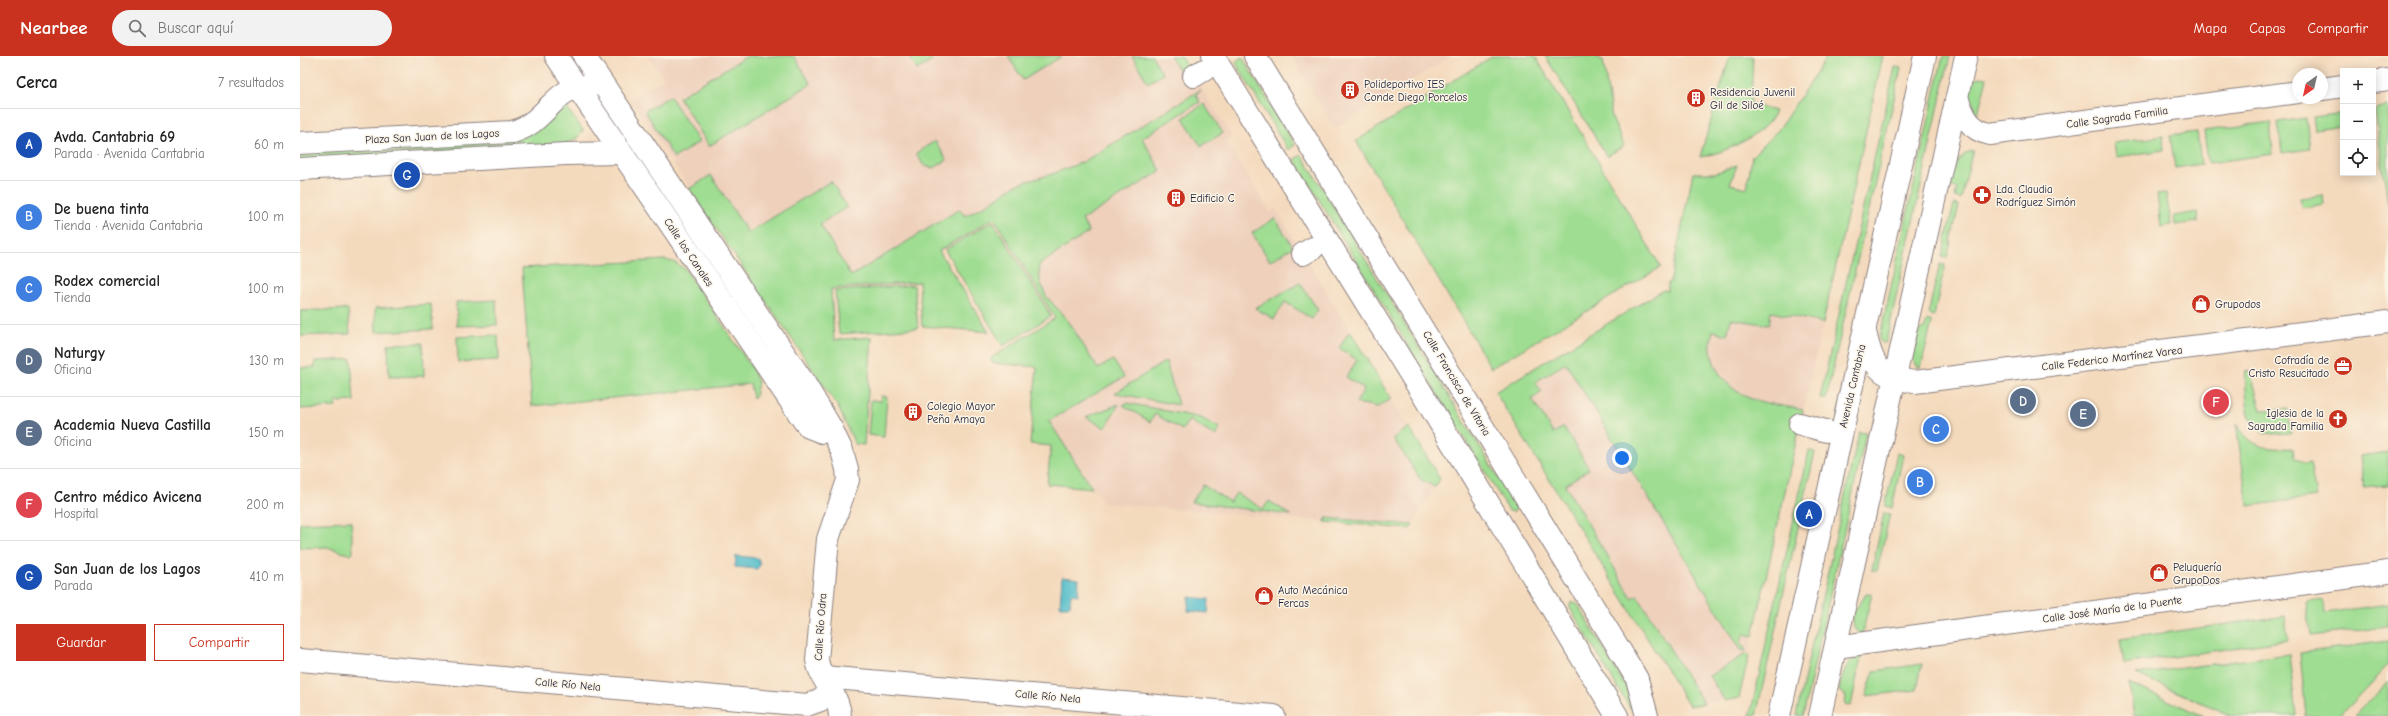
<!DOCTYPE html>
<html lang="es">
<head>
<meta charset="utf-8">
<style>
	:root { --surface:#fff; --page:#f2f2f2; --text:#222; --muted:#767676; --line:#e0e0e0; --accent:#c8321e }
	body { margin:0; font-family:"Comic Neue",sans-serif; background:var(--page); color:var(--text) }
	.controls { position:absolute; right:12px; top:12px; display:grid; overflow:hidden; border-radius:0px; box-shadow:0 2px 10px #0003 }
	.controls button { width:36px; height:36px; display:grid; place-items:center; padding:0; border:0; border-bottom:1px solid var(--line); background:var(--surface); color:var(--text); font:20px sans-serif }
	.compass { position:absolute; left:1992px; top:12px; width:36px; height:36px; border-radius:50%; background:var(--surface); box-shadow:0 2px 10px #0003; rotate:214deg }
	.you { position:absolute; left:1322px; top:402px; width:14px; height:14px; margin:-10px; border:3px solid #fff; border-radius:50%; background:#1a73e8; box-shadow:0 0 0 6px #1a73e833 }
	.badge { display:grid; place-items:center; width:26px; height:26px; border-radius:50%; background:var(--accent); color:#fff; font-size:13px; font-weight:700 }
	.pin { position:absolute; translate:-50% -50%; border:2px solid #fff; box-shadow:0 1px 4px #0006 }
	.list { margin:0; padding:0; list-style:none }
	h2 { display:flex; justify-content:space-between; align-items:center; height:52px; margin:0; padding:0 16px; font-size:17px }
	h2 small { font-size:13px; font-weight:400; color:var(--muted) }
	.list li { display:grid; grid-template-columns:26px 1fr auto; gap:12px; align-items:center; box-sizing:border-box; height:72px; padding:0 16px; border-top:1px solid var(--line) }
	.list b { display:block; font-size:15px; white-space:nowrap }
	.list p { margin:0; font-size:13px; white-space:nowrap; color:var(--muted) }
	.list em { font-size:13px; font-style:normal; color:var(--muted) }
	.actions { display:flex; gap:8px; padding:12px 16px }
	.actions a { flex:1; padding:9px 0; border:1px solid var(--accent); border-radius:0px; text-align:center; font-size:14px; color:var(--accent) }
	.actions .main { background:var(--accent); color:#fff }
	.icon { flex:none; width:22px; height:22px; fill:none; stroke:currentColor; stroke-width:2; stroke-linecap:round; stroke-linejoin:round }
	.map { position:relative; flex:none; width:2088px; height:660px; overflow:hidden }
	header { display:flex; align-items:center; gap:24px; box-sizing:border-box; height:56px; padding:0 20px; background:var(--accent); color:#fff }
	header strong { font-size:19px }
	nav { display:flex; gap:22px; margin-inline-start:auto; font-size:14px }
	.search { width:280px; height:36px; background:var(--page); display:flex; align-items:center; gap:10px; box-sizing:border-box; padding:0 14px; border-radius:22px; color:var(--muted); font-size:15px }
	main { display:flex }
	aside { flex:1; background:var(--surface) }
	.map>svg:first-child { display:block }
	.built { fill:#eed0bb }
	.green { fill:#9fdd92; stroke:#608066 }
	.water { fill:#4fbcca; stroke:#386f82 }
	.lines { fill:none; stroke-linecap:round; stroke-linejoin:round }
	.minor-casing { stroke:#8b7e7c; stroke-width:24 }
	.primary-casing { stroke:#8b7e7c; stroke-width:24 }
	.minor { stroke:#fff; stroke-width:22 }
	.primary { stroke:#fff; stroke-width:22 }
	.labels { text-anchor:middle; stroke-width:3; stroke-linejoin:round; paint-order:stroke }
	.poi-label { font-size:11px; fill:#22223b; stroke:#fcf5e5; text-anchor:start }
	.street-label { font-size:11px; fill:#22223b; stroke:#fcf5e5 }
</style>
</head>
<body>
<header>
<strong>Nearbee</strong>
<div class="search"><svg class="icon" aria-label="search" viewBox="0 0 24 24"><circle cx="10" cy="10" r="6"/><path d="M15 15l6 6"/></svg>Buscar aquí</div>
<nav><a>Mapa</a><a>Capas</a><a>Compartir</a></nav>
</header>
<main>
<aside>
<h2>Cerca<small>7 resultados</small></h2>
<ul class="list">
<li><span class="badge" style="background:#1a4fb4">A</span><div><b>Avda. Cantabria 69</b><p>Parada · Avenida Cantabria</p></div><em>60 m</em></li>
<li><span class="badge" style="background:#3f7fe0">B</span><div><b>De buena tinta</b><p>Tienda · Avenida Cantabria</p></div><em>100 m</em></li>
<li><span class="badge" style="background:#3f7fe0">C</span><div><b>Rodex comercial</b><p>Tienda</p></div><em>100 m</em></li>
<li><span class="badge" style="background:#5c6f8a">D</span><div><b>Naturgy</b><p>Oficina</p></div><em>130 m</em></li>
<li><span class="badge" style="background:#5c6f8a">E</span><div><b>Academia Nueva Castilla</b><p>Oficina</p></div><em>150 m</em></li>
<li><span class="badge" style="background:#e0444e">F</span><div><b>Centro médico Avicena</b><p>Hospital</p></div><em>200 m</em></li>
<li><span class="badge" style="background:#1a4fb4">G</span><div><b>San Juan de los Lagos</b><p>Parada</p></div><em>410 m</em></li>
</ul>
<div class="actions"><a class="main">Guardar</a><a>Compartir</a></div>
</aside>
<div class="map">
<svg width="2088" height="660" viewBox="0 0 2088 660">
	<rect width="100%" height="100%" fill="#fcf5e5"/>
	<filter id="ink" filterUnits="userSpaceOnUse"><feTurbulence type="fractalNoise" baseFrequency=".025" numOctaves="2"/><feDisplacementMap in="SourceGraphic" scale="8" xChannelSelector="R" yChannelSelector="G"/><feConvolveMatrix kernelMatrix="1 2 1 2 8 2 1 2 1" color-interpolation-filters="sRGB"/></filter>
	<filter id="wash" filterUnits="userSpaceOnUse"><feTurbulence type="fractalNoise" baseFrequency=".012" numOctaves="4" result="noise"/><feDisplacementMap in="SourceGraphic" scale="16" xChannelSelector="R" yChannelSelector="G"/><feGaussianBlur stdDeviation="0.9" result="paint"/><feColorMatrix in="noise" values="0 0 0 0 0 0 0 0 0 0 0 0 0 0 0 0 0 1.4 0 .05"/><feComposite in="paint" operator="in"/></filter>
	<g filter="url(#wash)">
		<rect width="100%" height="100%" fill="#f4dabd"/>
		<g class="built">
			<path d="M 349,0 L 881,0 L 932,81 L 926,85 L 970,156 L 976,153 L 1140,423 L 1110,473 L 804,447 L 748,365 L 800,336 L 694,162 L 640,195 L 658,224 L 461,239 L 330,43 L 364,23 Z"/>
			<path d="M 991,0 L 1151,0 L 1035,72 Z"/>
			<path d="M 1363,234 L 1523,267 L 1439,642 L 1389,650 L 1195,336 Z"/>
		</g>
		<g class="green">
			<path d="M 447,0 L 494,0 L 511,28 L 409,90 L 379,41 Z"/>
			<path d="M 609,0 L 629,0 L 632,5 L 617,14 Z"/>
			<path d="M 708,0 L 762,0 L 723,24 Z"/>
			<path d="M 832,0 L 852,0 L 863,18 L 848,27 Z"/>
			<path d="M 870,0 L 881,0 L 888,11 L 880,16 Z"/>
			<path d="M 1193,0 L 1235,0 L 1361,211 L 1191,312 L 1056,85 Z"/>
			<path d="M 1245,0 L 1298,0 L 1297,2 L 1303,4 L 1312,62 L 1324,90 L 1307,100 Z"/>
			<path d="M 1430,0 L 1453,0 L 1451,48 L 1475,55 C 1468,78 1422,98 1400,101 Z"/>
			<path d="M 1527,0 L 1583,0 L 1523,267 L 1471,256 L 1469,269 L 1431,263 L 1427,279 L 1413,275 C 1404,303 1423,331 1449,342 C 1466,348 1486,350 1503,354 L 1453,580 L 1444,578 L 1441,586 L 1446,595 L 1441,594 L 1266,307 L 1235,326 L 1242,336 L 1232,343 L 1253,377 L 1264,371 L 1289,413 L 1265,429 L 1332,542 L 1337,539 L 1404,648 L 1389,650 L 1195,336 L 1363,234 L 1368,235 L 1368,227 L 1370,227 L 1393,117 L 1415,117 L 1437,109 L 1430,128 L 1447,132 L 1452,100 L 1479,73 Z"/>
			<path d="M 1643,0 L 1650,0 L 1586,286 L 1583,288 L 1579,284 Z"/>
			<path d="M 942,1 L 995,89 L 988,94 L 935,6 Z"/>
			<path d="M 1595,11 L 1601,12 L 1526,343 L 1520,342 Z"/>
			<path d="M 1680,21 L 1687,22 L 1678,57 L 1672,53 L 1669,38 L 1673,24 Z"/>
			<path d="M 902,33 L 896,39 L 900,46 L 842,82 L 861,115 L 782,164 L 789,176 L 739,209 L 740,225 L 746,240 L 769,266 L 798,313 L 813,304 L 824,321 L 749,365 L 792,432 L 747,428 L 751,390 L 730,388 L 737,311 L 692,307 L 691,302 L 755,262 L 694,162 L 639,195 L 689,276 L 622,270 L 619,226 L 531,233 L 534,284 L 572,281 L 564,389 L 555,388 L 537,349 L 389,133 L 411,119 L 448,177 L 531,125 L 547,151 L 520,168 L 551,220 L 660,153 L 665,160 L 690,147 L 715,129 L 752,118 L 783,106 Z"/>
			<path d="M 370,40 L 399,86 L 374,102 L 345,55 Z"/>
			<path d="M 904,48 L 923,77 L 901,90 L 883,62 Z"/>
			<path d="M 2088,50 L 2088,148 L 2075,56 L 2077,52 Z"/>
			<path d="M 266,51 L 283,74 L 277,82 L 265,88 L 0,105 L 0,94 L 251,63 Z"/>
			<path d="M 2043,57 L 2043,70 L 2015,74 L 2013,61 Z"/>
			<path d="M 2006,62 L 2010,93 L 1982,97 L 1978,66 Z"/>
			<path d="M 1970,66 L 1973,98 L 1908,107 L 1904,75 Z"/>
			<path d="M 1897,76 L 1901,108 L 1875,112 L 1870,79 Z"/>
			<path d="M 1863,80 L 1864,94 L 1816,101 L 1814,87 Z"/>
			<path d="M 635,85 L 647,104 L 634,112 L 624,110 L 616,97 Z"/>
			<path d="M 1673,94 L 1661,143 L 1655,141 L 1657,133 L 1649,129 C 1653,112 1656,101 1673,94 Z"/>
			<path d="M 1002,99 L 1217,452 L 1214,456 L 1209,455 L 994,103 Z"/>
			<path d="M 1866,137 L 1871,169 L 1861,171 L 1857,138 Z"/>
			<path d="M 2023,139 L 2024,148 L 2002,152 L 2000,142 Z"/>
			<path d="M 1654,148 L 1659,149 L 1647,202 L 1642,201 Z"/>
			<path d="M 1897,156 L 1898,166 L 1875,169 L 1874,160 Z"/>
			<path d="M 975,162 L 993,191 L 970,205 L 952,177 Z"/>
			<path d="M 693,165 L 751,260 L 703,290 L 645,194 Z"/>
			<path d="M 365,204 L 374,206 L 385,213 L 452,312 L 458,326 L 455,341 L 453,342 L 450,328 L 232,350 L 222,212 Z"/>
			<path d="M 1640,208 L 1645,209 L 1634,260 L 1628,258 Z"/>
			<path d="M 1000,227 L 1018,254 L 1012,263 L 985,246 L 974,263 L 955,252 Z"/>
			<path d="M 614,229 L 618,272 L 539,278 L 535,235 Z"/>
			<path d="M 196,244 L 197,269 L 157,270 L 156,246 Z"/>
			<path d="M 131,248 L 133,273 L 76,276 L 75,252 Z"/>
			<path d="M 48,253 L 50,278 L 0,280 L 0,255 Z"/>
			<path d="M 1627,264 L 1632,266 L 1621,312 L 1616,309 L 1612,302 L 1619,275 L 1625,272 Z"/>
			<path d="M 1050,275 L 1091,343 L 1078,351 L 1056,347 L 1064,333 L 1046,321 L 1057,304 L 1039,292 Z"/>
			<path d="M 198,279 L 199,304 L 158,306 L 157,281 Z"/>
			<path d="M 123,287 L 124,320 L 89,321 L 88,288 Z"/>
			<path d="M 51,303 L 54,345 L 36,346 L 36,351 L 0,353 L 0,312 L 15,311 L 15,305 Z"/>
			<path d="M 866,305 L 878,349 L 815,337 Z"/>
			<path d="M 1950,315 L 1961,354 L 1988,353 L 1991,377 C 1983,377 1974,379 1966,377 C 1943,373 1947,333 1945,316 Z"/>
			<path d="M 581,340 L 587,341 L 584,381 L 568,379 L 571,344 L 581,345 Z"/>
			<path d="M 827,347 L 901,362 L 920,372 L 915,380 L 889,364 L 882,374 L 855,358 L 850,366 L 823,349 Z"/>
			<path d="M 819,348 L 805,372 L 786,361 Z"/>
			<path d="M 1936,367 C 1952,393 1965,393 1993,392 L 1994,400 L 2005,407 L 2010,406 L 2016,441 L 1948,450 Z"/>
			<path d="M 1109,371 L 1140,423 L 1135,431 L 1121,424 L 1093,382 Z"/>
			<path d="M 1559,376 L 1566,377 L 1503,660 L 1496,660 Z"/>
			<path d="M 1509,395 L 1515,396 L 1456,660 L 1450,660 Z"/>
			<path d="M 2088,396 L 2088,429 L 2064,431 L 2060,400 Z"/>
			<path d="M 1597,397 L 1603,399 L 1592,452 L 1585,450 Z"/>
			<path d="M 903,429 L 930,446 L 936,437 L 963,453 L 969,445 L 991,459 L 891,446 Z"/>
			<path d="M 1584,457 L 1590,458 L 1577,515 L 1572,514 Z"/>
			<path d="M 1026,462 L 1113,469 L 1110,473 L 1025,466 Z"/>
			<path d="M 51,465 L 53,497 L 51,499 L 27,491 L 0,492 L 0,467 Z"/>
			<path d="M 1566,537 L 1572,538 L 1562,579 L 1554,572 C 1550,550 1560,552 1566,537 Z"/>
			<path d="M 2024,544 L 2025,557 L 2088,548 L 2088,571 L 2011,580 L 2007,546 Z"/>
			<path d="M 1273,546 L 1277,547 L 1329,636 L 1332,652 L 1329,651 L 1270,552 L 1270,548 Z"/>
			<path d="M 1985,560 L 1988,584 L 1824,608 L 1820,583 Z"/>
			<path d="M 2088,585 L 2088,609 L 2039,660 L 2006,660 L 2000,597 Z"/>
			<path d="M 1446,598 L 1449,599 L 1439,642 L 1425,645 L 1409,620 Z"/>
			<path d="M 1989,598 L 1996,660 L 1932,660 L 1836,618 Z"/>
			<path d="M 1561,601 L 1551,650 L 1545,648 L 1546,640 L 1539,635 C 1542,620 1545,604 1561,601 Z"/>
			<path d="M 1622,608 L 1617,634 L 1566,640 L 1574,615 Z"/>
			<path d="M 2088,626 L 2088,660 L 2055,660 Z"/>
			<path d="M 1829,627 L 1828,627 L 1904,660 L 1834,660 Z"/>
		</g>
		<g class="water">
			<path d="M 436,500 L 458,502 L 460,509 L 457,513 L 435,511 Z"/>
			<path d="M 762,521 L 779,523 L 778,539 L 771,538 L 770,550 L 760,550 Z"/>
			<path d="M 889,541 L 909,543 L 908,557 L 888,555 Z"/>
		</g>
	</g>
	<g filter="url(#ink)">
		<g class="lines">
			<g class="minor-casing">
				<g id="minor">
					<path d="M 256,0 L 504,365 L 509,371 L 522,376 L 531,372"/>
					<path d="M 284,0 L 506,330 L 531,372 L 542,395 L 547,413 L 548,424 L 528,483 L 517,604 C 520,625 539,638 540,660"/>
					<path d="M 913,0 L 1117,329 L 1317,660"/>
					<path d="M 955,0 L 1318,591 L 1337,623 L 1347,660"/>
					<path d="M 894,20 L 904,14"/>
					<path d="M 2073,26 L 2088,24"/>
					<path d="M 2022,33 L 2043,30"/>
					<path d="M 1657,41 C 1663,59 1669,74 1690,78 L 1998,36"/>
					<path d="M 0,87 L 212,76 C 248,67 253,28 291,30"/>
					<path d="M 0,113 L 266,98 L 322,97"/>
					<path d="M 1003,198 L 1013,192"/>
					<path d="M 1565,276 C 1573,311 1578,321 1615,326 L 2088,266"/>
					<path d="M 1500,368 L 1526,375"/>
					<path d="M 1536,591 L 2088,516"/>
					<path d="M 0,604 L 507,649 L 521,644 L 532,634"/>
					<path d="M 523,621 L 974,660"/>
				</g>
			</g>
			<g class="primary-casing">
				<g id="primary">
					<path d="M 1479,660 L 1625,0"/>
					<path d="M 1520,660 L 1666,0"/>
				</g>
			</g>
			<use href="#minor" class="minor"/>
			<use href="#primary" class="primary"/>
		</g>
	</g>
	<defs>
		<g id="building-disc" transform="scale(1)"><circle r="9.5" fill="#c8321e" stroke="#fcf5e5"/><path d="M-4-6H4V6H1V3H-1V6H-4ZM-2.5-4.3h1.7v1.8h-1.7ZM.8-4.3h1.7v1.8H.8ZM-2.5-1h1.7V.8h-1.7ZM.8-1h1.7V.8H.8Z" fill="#fff"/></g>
		<g id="pharmacy-disc" transform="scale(1)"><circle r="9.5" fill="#c8321e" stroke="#fcf5e5"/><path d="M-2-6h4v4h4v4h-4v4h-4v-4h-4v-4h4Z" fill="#fff"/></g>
		<g id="shop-disc" transform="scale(1)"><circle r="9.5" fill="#c8321e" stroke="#fcf5e5"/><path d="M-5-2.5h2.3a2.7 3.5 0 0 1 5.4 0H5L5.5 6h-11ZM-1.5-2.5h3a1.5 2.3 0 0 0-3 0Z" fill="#fff"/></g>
		<g id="office-disc" transform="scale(1)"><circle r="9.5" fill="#c8321e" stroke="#fcf5e5"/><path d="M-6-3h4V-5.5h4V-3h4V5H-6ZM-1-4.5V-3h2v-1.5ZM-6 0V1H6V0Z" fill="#fff"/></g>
		<g id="church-disc" transform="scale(1)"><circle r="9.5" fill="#c8321e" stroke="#fcf5e5"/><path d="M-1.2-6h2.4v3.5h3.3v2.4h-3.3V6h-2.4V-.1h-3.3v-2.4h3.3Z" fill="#fff"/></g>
	</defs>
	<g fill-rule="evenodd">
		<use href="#building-disc" x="1050" y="34"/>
		<use href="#building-disc" x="1396" y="42"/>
		<use href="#pharmacy-disc" x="1682" y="139"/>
		<use href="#building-disc" x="876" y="142"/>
		<use href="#shop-disc" x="1901" y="248"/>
		<use href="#office-disc" x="2043" y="310"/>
		<use href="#building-disc" x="613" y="356"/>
		<use href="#church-disc" x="2038" y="363"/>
		<use href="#shop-disc" x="1859" y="517"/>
		<use href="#shop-disc" x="964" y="540"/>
	</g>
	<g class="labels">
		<g class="poi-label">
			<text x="1064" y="32">Polideportivo IES<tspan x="1064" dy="13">Conde Diego Porcelos</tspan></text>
			<text x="1410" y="40">Residencia Juvenil<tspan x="1410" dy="13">Gil de Siloé</tspan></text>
			<text x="1696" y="137">Lda. Claudia<tspan x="1696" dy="13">Rodríguez Simón</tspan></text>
			<text x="890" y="146">Edificio C</text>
			<text x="1915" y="252">Grupodos</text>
			<text x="2029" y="308" text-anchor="end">Cofradía de<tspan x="2029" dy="13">Cristo Resucitado</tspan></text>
			<text x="627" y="354">Colegio Mayor<tspan x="627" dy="13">Peña Amaya</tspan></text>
			<text x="2024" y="361" text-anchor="end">Iglesia de la<tspan x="2024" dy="13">Sagrada Familia</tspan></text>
			<text x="1873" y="515">Peluquería<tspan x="1873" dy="13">GrupoDos</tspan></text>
			<text x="978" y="538">Auto Mecánica<tspan x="978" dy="13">Fercas</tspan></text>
		</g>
		<g class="street-label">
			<text transform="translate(1817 61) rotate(-8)" y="4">Calle Sagrada Familia</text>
			<text transform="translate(132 80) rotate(-3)" y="4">Plaza San Juan de los Lagos</text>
			<text transform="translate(389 196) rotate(56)" y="4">Calle los Canales</text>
			<text transform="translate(1812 302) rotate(-7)" y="4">Calle Federico Martínez Varea</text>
			<text transform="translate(1157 327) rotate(59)" y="4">Calle Francisco de Vitoria</text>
			<text transform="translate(1552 330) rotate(-77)" y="4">Avenida Cantabria</text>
			<text transform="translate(1812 553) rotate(-8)" y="4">Calle José María de la Puente</text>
			<text transform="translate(520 571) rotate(-86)" y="4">Calle Río Odra</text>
			<text transform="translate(268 628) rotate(5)" y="4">Calle Río Nela</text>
			<text transform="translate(748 640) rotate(5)" y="4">Calle Río Nela</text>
		</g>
	</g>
</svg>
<div class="controls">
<button>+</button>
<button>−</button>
<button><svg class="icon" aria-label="locate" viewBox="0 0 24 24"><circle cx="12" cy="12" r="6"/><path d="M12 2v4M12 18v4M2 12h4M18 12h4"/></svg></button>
</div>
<svg class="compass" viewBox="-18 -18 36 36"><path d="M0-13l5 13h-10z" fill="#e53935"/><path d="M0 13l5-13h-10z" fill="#767676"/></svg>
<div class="you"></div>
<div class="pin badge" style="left:1509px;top:458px;background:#1a4fb4">A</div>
<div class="pin badge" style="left:1620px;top:426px;background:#3f7fe0">B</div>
<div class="pin badge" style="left:1636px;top:373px;background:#3f7fe0">C</div>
<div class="pin badge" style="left:1723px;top:345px;background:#5c6f8a">D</div>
<div class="pin badge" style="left:1783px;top:358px;background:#5c6f8a">E</div>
<div class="pin badge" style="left:1916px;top:346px;background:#e0444e">F</div>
<div class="pin badge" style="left:107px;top:119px;background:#1a4fb4">G</div>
</div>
</main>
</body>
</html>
